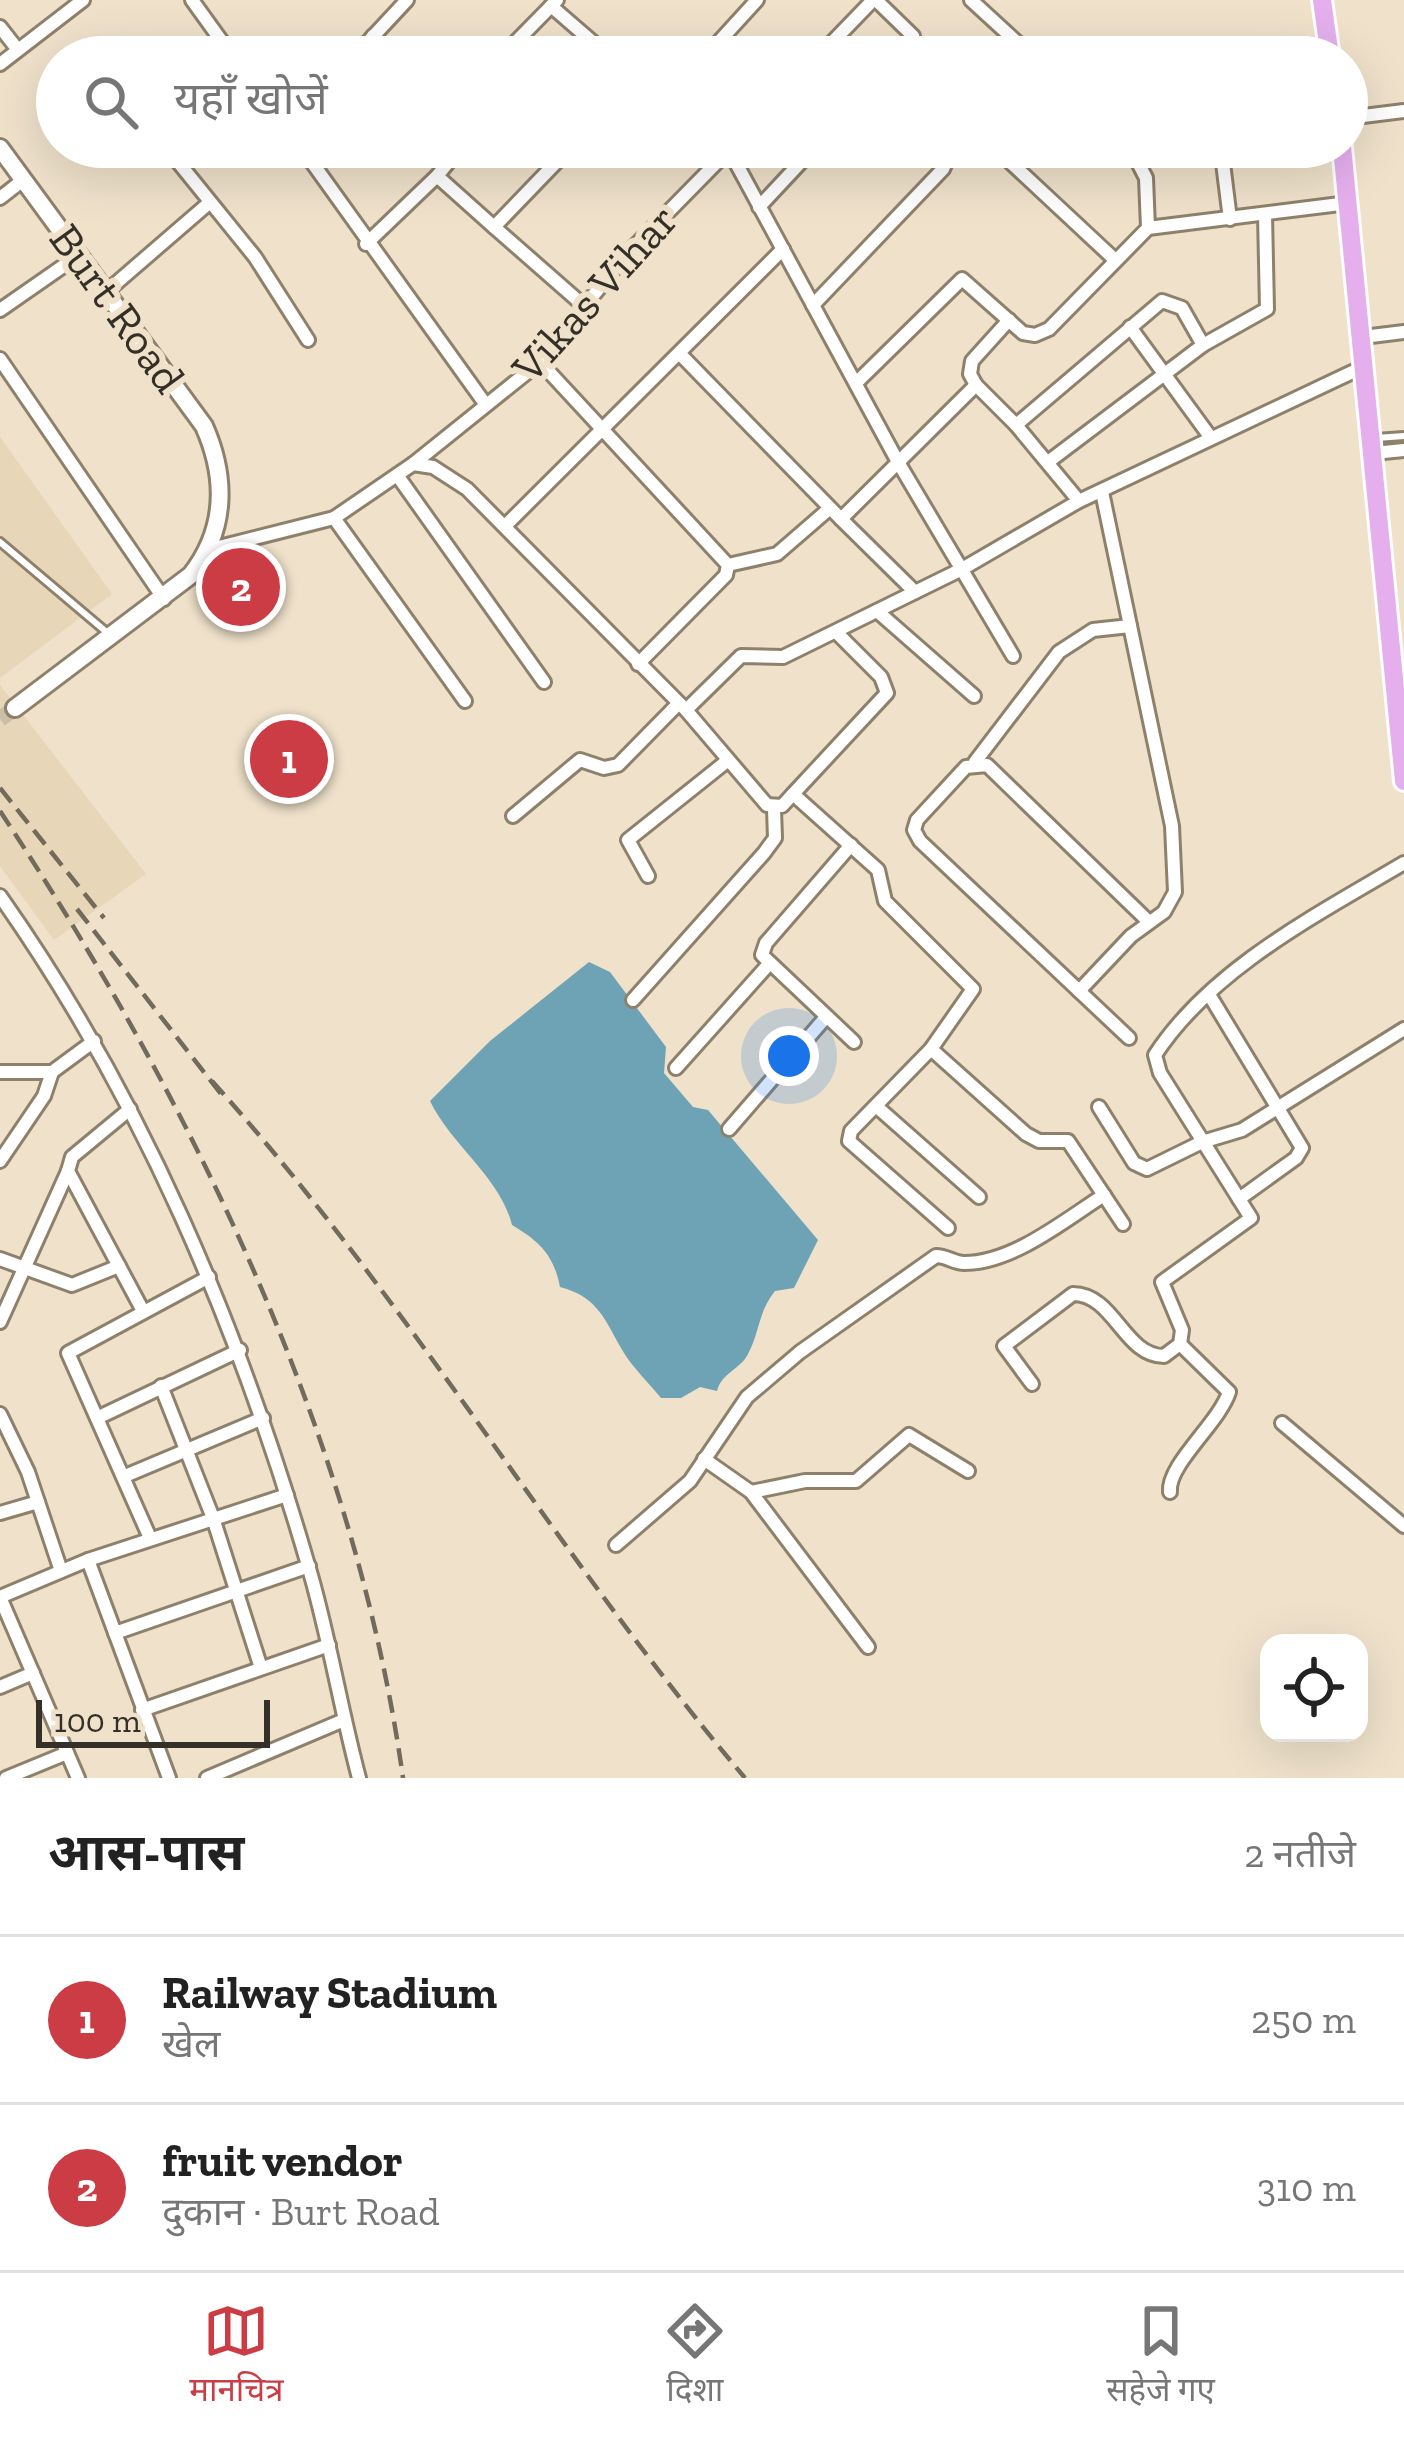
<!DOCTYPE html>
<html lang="hi">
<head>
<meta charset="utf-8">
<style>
	:root { --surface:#fff; --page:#f2f2f2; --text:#222; --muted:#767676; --line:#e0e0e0; --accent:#cc3c45 }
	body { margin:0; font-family:"Zilla Slab","Noto Sans Devanagari",serif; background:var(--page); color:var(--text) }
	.controls { position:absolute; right:36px; bottom:36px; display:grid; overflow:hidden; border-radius:24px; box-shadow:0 12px 48px #0002 }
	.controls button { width:108px; height:108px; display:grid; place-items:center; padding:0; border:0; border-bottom:3px solid var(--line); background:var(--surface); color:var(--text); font:60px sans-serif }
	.scale { position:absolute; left:36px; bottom:30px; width:234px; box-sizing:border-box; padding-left:12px; border:6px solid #353027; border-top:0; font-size:33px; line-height:42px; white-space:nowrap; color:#353027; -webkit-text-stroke:9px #efe1ca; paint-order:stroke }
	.you { position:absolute; left:789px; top:1056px; width:42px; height:42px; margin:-30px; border:9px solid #fff; border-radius:50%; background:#1a73e8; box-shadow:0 0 0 18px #1a73e833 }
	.badge { display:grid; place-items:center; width:78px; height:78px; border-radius:50%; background:var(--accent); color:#fff; font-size:39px; font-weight:700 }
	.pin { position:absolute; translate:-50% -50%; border:6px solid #fff; box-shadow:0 3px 12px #0006 }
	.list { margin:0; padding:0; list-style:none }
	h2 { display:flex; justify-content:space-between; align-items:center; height:156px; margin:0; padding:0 48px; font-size:51px }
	h2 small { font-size:39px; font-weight:400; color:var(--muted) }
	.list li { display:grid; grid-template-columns:78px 1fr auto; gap:36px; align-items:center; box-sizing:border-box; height:168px; padding:0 48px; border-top:3px solid var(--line) }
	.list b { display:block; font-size:45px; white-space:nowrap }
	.list p { margin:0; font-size:39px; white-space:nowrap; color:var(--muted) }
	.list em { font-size:39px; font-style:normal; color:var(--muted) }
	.icon { flex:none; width:66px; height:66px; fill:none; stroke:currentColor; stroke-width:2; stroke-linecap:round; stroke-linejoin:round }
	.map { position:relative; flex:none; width:1404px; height:1778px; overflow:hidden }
	.search { position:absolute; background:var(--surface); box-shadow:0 12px 48px #0002; left:36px; right:36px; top:36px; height:132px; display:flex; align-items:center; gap:30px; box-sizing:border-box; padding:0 42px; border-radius:66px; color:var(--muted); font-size:45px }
	.sheet { height:492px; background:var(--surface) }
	nav { display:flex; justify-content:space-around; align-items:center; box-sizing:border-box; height:168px; border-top:3px solid var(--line); background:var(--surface); font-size:33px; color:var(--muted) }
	nav a { display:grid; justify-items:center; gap:6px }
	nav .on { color:var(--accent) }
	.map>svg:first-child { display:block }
	.built { fill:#e8d6b8 }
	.water { fill:#6ea3b6 }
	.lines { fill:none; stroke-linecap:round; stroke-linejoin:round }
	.secondary-tunnel { stroke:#cabea9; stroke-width:16; stroke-dasharray:16 8; stroke-linecap:butt }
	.lane-casing { stroke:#8e816c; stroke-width:12 }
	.street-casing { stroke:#8e816c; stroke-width:18 }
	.secondary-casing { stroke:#8e816c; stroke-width:22 }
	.primary-casing { stroke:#fff; stroke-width:24 }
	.lane { stroke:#fff; stroke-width:6 }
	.street { stroke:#fff; stroke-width:12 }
	.secondary { stroke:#fff; stroke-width:16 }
	.primary { stroke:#e5afee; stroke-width:18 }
	.rail { stroke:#726a5c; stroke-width:4.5; stroke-dasharray:18 9; stroke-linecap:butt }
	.labels { text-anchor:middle; stroke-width:12; stroke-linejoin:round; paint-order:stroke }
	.street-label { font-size:45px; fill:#353027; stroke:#efe1ca }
</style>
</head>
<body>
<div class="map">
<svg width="1404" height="1778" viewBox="0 0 1404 1778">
	<rect width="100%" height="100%" fill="#efe1ca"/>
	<g class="built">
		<path d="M 0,437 L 112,594 L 0,678 Z"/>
		<path d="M 0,685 L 146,874 L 54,940 L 0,866 Z"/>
	</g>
	<path class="water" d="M 589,962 L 610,972 L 666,1047 L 664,1073 L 693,1107 L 708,1110 L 818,1240 L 794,1288 L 775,1291 C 758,1312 760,1332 748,1354 C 740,1370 722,1372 717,1391 L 700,1387 L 681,1398 L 661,1398 C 649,1383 634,1369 624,1353 C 605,1321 599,1297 560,1287 C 554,1255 539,1241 512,1225 C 500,1177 452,1146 430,1101 L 490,1041 Z"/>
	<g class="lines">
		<path class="secondary-tunnel" d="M 0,719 L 15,708"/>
		<g class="lane-casing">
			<g id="lane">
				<path d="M 1376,438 L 1404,436"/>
				<path d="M 0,542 L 110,635"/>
			</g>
		</g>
		<g class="street-casing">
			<g id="street">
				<path d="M 192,0 L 233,57"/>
				<path d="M 876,0 L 913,36 L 899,57"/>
				<path d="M 971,0 L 1033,57"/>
				<path d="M 551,6 L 610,57"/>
				<path d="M 0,27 L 18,50"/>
				<path d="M 373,36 L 395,57"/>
				<path d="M 354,57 L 407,0"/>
				<path d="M 501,57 L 557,0"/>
				<path d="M 705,57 L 757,0"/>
				<path d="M 818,57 L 873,0"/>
				<path d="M 0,64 L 83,0"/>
				<path d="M 1347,118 L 1404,111"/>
				<path d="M 166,147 L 255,257 L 308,340"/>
				<path d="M 301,147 L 486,405"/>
				<path d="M 571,147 L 494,227 L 583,305"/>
				<path d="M 994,147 L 1113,258"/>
				<path d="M 1130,147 L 1146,178 L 1148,228"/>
				<path d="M 1221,147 L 1230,219"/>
				<path d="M 729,150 L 898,462 L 1013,656"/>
				<path d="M 437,176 L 461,147"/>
				<path d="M 0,198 L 23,180"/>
				<path d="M 759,207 L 815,147"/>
				<path d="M 366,244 L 437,176 L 494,227"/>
				<path d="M 106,292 L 209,203"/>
				<path d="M 813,305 L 943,169 L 947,160 L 939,147"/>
				<path d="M 0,310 L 79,255"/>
				<path d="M 1130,327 L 1211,438"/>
				<path d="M 1363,337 L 1404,332"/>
				<path d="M 1203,345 L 1267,309 L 1265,215"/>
				<path d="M 680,354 L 841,519 L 976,385 L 1016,425"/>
				<path d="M 0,359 L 164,599"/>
				<path d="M 540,362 L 728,565 L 726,575 L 638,664"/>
				<path d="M 856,383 L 962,279 L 1023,333 L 1035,335 L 1049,329 L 1148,228 L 1348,203"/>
				<path d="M 976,385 L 970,374 L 972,361 L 1009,320"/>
				<path d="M 1374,453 L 1404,450"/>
				<path d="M 1048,462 L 1203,345 L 1182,308 L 1162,301 L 1016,425 L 1079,501"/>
				<path d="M 413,464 L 433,467 L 467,489 L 686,710 L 767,805 L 782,806 L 793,794 L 878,870 L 885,901 L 973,989 L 931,1049 L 1026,1134 L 1039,1141 L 1068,1141 L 1123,1224"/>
				<path d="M 397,475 L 544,682"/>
				<path d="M 334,518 L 465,701"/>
				<path d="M 841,519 L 915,592"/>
				<path d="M 505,526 L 783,249"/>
				<path d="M 211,549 L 334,518 L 413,464 L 540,362 L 624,257 L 732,147"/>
				<path d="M 728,565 L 777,554 L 829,509"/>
				<path d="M 877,611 L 974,696"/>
				<path d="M 686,710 L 741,656 L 783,657 L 962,569 L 1079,501 L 1365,366"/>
				<path d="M 975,762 L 1059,652 L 1093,630 L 1130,626"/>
				<path d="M 793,794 L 887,693 L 881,677 L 836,632"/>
				<path d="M 513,816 L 580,760 L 604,768 L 618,765 L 678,704"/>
				<path d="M 851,845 L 766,943 L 762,955 L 854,1042"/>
				<path d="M 648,876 L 628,840 L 727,761"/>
				<path d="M 0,896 C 143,1099 239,1327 308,1565 C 329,1635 340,1707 359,1778"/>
				<path d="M 1079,991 L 1131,936 L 1164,912 L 1175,892 L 1172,826 L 1102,492"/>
				<path d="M 1210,996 L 1302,1148 L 1296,1158 L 1239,1199"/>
				<path d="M 633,1000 L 764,853 L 775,838 L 774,809"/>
				<path d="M 1129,1038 L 920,841 L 914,830 L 917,820 L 966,767 L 987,765 L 1148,921"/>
				<path d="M 931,1049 L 851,1131 L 849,1141 L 948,1228"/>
				<path d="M 676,1068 L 769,964"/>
				<path d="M 0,1072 L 52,1072 L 94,1041"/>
				<path d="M 876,1106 L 979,1197"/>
				<path d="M 1099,1107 L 1134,1163 L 1147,1169 L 1202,1142 L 1242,1130 L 1404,1029"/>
				<path d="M 130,1109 L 72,1157 L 68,1171 L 143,1311"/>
				<path d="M 729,1129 L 826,1017"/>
				<path d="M 0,1161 L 44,1096 L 52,1072"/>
				<path d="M 0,1259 L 72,1285 L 119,1266"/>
				<path d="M 0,1322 L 68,1171"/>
				<path d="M 1032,1384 L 1004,1346 L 1073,1294 C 1114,1294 1124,1356 1164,1356 L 1180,1344 L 1182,1330 L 1162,1282 L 1251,1218 L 1160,1073 L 1155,1055 C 1211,969 1318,914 1404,863"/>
				<path d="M 161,1386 L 213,1518 L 261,1668"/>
				<path d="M 0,1414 L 28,1472 L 61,1571"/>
				<path d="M 97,1418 L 240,1350"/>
				<path d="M 1282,1423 L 1404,1526"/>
				<path d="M 704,1459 L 751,1492 L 868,1647"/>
				<path d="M 125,1476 L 263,1418"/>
				<path d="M 751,1492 L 805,1481 L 856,1481 L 909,1435 L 968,1471"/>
				<path d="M 1170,1492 C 1167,1465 1219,1423 1229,1392 L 1180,1344"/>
				<path d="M 0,1513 L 38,1502"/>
				<path d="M 150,1538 L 68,1353 L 209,1277"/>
				<path d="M 616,1545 L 690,1481 L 747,1397 L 800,1352 L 936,1256 C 947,1256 954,1263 964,1263 C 1013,1263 1065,1220 1104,1195"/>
				<path d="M 88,1560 L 169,1778"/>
				<path d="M 0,1597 L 88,1560 L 287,1495"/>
				<path d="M 0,1597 L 78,1778"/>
				<path d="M 115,1633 L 309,1566"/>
				<path d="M 0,1687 L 33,1673"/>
				<path d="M 142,1710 L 329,1645"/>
				<path d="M 6,1778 L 67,1753"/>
				<path d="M 207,1778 L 344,1720"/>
			</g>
		</g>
		<g class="secondary-casing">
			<path id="secondary" d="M 0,148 L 204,426 C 227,478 226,530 191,575 L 15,708"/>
		</g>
		<g class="primary-casing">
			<g id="primary">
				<path d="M 1322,0 L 1330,57"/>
				<path d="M 1342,147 L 1404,781"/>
			</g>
		</g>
		<use href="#lane" class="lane"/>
		<use href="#street" class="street"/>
		<use href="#secondary" class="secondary"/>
		<use href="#primary" class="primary"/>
		<g class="rail">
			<path d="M 0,788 L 104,918"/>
			<path d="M 0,811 C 190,1098 355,1434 403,1778"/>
			<path d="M 77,909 L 221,1094"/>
			<path d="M 212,1081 C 408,1299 556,1554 745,1778"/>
		</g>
	</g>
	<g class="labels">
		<g class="street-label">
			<text transform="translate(594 293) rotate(-48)" y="16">Vikas Vihar</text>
			<text transform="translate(118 308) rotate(54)" y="16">Burt Road</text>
		</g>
	</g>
</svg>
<div class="controls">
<button><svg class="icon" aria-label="locate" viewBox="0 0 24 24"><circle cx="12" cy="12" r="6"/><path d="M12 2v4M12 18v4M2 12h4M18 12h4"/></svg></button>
</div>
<div class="scale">100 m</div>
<div class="you"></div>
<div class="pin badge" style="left:289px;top:759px">1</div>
<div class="pin badge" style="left:241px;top:587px">2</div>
<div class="search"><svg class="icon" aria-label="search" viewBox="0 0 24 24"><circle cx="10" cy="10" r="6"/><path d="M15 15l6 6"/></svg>यहाँ खोजें</div>
</div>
<section class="sheet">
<h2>आस-पास<small>2 नतीजे</small></h2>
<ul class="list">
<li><span class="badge">1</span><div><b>Railway Stadium</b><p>खेल</p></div><em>250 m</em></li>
<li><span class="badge">2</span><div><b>fruit vendor</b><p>दुकान · Burt Road</p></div><em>310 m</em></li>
</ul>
</section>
<nav>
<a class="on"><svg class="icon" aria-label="map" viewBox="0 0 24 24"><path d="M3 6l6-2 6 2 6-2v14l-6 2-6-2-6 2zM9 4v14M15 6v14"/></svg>मानचित्र</a>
<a><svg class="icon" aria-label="directions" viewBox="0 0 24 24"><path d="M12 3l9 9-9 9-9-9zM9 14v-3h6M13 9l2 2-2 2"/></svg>दिशा</a>
<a><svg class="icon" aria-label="saved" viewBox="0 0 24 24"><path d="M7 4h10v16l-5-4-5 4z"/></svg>सहेजे गए</a>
</nav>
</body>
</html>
